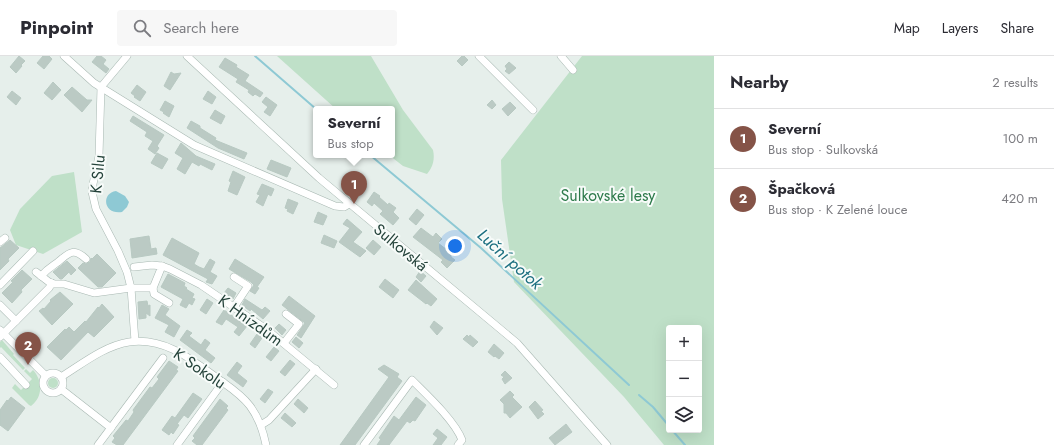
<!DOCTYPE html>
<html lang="en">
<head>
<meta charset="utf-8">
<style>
	:root { --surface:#fff; --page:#f7f7f7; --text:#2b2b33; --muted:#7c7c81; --line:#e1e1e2; --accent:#855347 }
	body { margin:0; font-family:Jost,sans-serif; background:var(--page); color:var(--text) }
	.controls { position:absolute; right:12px; bottom:12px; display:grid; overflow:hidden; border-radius:4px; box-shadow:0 4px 16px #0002 }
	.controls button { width:36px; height:36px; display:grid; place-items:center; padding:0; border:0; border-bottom:1px solid var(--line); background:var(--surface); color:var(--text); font:20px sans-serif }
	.you { position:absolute; left:455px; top:190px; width:14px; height:14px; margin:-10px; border:3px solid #fff; border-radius:50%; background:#1a73e8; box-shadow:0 0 0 6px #1a73e833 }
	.badge { display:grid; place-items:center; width:26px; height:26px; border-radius:50%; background:var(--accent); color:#fff; font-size:13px; font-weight:700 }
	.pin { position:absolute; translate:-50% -33px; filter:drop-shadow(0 1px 2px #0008) }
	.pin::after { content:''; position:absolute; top:21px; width:14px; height:12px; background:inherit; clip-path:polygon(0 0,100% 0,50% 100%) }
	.popup { position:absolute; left:313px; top:50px; width:82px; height:52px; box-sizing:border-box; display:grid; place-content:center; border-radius:4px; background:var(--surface); filter:drop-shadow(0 1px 3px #0005); font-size:13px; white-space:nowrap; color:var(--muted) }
	.popup b { font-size:15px; color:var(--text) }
	.popup::after { content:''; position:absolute; left:50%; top:100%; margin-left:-8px; border:8px solid transparent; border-top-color:var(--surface) }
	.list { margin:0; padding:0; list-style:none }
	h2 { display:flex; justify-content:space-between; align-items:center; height:52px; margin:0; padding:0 16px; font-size:17px }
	h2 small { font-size:13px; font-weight:400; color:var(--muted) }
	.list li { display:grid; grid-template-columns:26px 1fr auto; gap:12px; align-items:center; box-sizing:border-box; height:60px; padding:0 16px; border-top:1px solid var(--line) }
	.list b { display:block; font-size:15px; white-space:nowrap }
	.list p { margin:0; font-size:13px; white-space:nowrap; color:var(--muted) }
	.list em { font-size:13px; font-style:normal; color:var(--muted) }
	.icon { flex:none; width:22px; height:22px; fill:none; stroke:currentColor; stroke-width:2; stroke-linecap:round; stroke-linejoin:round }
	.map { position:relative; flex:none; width:714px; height:389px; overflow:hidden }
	header { display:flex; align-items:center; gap:24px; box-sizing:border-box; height:56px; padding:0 20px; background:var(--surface); border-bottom:1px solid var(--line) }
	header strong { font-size:19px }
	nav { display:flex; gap:22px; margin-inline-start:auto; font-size:14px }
	.search { width:280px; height:36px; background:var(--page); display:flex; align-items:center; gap:10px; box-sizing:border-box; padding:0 14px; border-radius:4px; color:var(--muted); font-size:15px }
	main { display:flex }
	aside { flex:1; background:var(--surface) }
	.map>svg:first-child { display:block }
	.green { fill:#bfe0c8; fill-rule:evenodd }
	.water { fill:#8ec9d4 }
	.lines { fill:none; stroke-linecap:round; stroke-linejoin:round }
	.stream { stroke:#8ec9d4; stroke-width:2 }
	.building { fill:#bbcac4; stroke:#b8c9c2 }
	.minor-casing { stroke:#a8b8b2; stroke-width:8 }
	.minor { stroke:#fff; stroke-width:7 }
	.labels { text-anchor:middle; stroke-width:4; stroke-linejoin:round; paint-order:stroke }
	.street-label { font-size:16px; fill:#24423a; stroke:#f7fbf9 }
	.park-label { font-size:16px; fill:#2d7a4b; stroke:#f7fbf9 }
	.water-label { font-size:17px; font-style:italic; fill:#1c6f80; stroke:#f7fbf9 }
</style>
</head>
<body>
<header>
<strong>Pinpoint</strong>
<div class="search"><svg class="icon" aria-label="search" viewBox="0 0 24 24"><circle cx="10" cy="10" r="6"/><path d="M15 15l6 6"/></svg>Search here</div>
<nav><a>Map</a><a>Layers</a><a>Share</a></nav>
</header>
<main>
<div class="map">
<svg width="714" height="389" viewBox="0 0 714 389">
	<rect width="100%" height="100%" fill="#e6efeb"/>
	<g class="green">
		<path d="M 277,0 L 371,0 L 403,54 L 433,94 C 435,103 433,111 427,118 L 403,110 L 389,99 L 392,99 L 392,53 L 336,53 Z"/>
		<path d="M 582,0 L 714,0 L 714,389 L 664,389 L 624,341 L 514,226 L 502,143 L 501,104 ZM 669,272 L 699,272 L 699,374 L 669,374 Z"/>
		<path d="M 74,116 L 82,176 L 43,198 L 16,189 L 10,174 L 20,153 L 52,120 Z"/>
		<path d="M 2,284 L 14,298 L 13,299 L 25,312 L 23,314 L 1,291 L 0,292 L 0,286 Z"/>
		<path d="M 26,313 L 30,317 L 33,314 C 43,325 43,341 31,350 L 29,349 L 12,332 L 15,328 L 21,334 L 32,323 L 24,315 Z"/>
		<circle cx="53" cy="327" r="5"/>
	</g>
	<path class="water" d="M 116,135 L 125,140 L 129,146 L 127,151 L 122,156 C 103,159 101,137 116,135 Z"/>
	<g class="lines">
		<g class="stream">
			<path d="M 255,0 L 316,53"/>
			<path d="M 370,99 L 481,192 L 629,329"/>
			<path d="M 639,339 L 653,351 L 669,370"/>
			<path d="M 672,374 L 685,389"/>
		</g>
	</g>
	<g class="building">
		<path d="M 19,0 L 25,5 L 21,9 L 22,10 L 16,17 L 10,11 Z"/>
		<path d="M 43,0 L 49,0 L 52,3 L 44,13 L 37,7 Z"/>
		<path d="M 97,0 L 101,0 L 106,4 L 103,8 L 109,13 L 106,17 L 92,6 Z"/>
		<path d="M 462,0 L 464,0 L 468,4 L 462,10 L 457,5 Z"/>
		<path d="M 225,2 L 237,9 L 236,11 L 249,19 L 245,25 L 263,37 L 260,41 L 255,38 L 253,40 L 248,36 L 249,34 L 236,26 L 238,23 L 219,11 Z"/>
		<path d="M 509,6 L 516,12 L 509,18 L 505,15 L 507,13 L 505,10 Z"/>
		<path d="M 171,16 L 174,18 L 181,17 L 170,34 L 164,30 Z"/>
		<path d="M 53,26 L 61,34 L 52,44 L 44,37 Z"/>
		<path d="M 137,29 L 146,36 L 140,45 L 134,41 L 135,40 L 131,37 Z"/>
		<path d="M 72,31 L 87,44 L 92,44 L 82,56 L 64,39 Z"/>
		<path d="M 12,35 L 21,42 L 16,49 L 7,41 Z"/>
		<path d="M 208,35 L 216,41 L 212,48 L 203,43 Z"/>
		<path d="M 266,41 L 277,49 L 270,60 L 264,56 L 268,51 L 262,46 Z"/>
		<path d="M 492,44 L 496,49 L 492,53 L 487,49 Z"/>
		<path d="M 165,45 L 174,50 L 169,61 L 163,57 L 164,56 L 160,54 Z"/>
		<path d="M 510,46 L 516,52 L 508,60 L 502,53 Z"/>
		<path d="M 215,54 L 225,60 L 221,68 L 210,62 Z"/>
		<path d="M 133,60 L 164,79 L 157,90 L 159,92 L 155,98 L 148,93 L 153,85 L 145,80 L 147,76 L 130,65 Z"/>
		<path d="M 191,65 L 200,70 L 200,72 L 216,82 L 215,84 L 247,97 L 244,103 L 218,92 L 187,72 Z"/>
		<path d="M 181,87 L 196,100 L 215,108 L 212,114 L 200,108 L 199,110 L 192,106 L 185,118 L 177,113 L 183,102 L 175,97 Z"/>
		<path d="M 157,97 L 168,103 L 162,113 L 151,107 Z"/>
		<path d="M 271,104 L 291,112 L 287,121 L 267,113 Z"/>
		<path d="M 233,115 L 245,121 L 237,139 L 228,135 L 231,126 L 229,125 Z"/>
		<path d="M 347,118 L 356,125 L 352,131 L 343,124 Z"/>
		<path d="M 262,128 L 274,133 L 271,140 L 268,138 L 263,150 L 256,146 L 260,139 L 257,138 Z"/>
		<path d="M 374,136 L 380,140 L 379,141 L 388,149 L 389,147 L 396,152 L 393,156 L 399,162 L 393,169 L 380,158 L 383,155 L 374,147 L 372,150 L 367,146 Z"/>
		<path d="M 288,143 L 298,147 L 293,158 L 287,155 L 288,153 L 285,152 Z"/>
		<path d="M 417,153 L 424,159 L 416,169 L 409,163 Z"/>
		<path d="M 318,156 L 327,160 L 323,169 L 314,166 Z"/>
		<path d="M 347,163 L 362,176 L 353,186 L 366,195 L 360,201 L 339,186 L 350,172 L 343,168 Z"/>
		<path d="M 421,172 L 433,181 L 436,177 L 442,183 L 438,187 L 451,197 L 451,201 L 455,204 L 447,212 L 441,206 L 443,204 L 413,181 Z"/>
		<path d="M 324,179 L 337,185 L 334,192 L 321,187 Z"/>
		<path d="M 149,180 L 151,193 L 156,192 L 157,198 L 132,202 L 130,183 Z"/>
		<path d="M 172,182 L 199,197 L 194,208 L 199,211 L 204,213 L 210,203 L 215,206 L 210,216 L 217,220 L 212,228 L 206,226 L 208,223 L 163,199 Z"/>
		<path d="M 10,184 L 19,192 L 8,203 L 9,205 L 0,214 L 0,192 Z"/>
		<path d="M 373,184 L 381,191 L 374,199 L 366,192 Z"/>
		<path d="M 97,198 L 116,217 L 102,231 L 98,231 L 78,212 L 83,207 L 86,208 L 90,206 L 91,202 L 92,203 Z"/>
		<path d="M 235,203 L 264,221 L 257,231 L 259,232 L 255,238 L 250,235 L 254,229 L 251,226 L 229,213 Z"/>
		<path d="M 67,205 L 76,214 L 71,219 L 69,216 L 62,223 L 60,223 L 53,216 Z"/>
		<path d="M 22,214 L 32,223 L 21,234 L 22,236 L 12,247 L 2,237 L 13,226 L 11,225 Z"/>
		<path d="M 420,215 L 426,220 L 421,226 L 416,221 Z"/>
		<path d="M 168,218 L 185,227 L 184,230 L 187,232 L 186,233 L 194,238 L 192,242 L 195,243 L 192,249 L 189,247 L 186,252 L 180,249 L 183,243 L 161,231 Z"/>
		<path d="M 385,223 L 399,234 L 393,242 L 379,231 Z"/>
		<path d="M 416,224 L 437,243 L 431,250 L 427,247 L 426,248 L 408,234 Z"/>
		<path d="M 228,232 L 236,237 L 233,243 L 224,237 Z"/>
		<path d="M 60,236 L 73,248 L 52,269 L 39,255 L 43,252 L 44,253 L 51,245 L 50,244 Z"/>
		<path d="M 289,240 L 315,260 L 301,282 L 297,279 L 305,267 L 282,249 Z"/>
		<path d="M 207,243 L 213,247 L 206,258 L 200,254 Z"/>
		<path d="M 245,243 L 262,254 L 265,251 L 270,255 L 263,263 L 251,253 L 250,255 L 242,249 Z"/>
		<path d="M 147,245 L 148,250 L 150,249 L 150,260 L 146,257 L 146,262 L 139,263 L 138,246 Z"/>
		<path d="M 102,248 L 114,261 L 94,281 L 88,276 L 61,304 L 47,291 L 65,273 L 66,274 L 69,271 L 74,276 L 85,265 L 86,266 L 98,251 L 99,252 Z"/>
		<path d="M 162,249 L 169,253 L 165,259 L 180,270 L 174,281 L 165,276 L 169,269 L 155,262 Z"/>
		<path d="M 224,254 L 247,270 L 239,280 L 234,276 L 238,271 L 226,263 L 222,269 L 216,266 Z"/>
		<path d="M 434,265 L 443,272 L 437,279 L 430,271 Z"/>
		<path d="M 279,268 L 286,274 L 282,279 L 275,272 Z"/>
		<path d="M 187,274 L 192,277 L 189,280 L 201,289 L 205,283 L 210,287 L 205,294 L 215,302 L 211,307 L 180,284 Z"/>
		<path d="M 257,278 L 262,282 L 255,292 L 250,288 Z"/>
		<path d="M 467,279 L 469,281 L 470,279 L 478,286 L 473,291 L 463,283 Z"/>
		<path d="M 296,281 L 303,287 L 299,292 L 292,286 Z"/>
		<path d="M 494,288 L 504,297 L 499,303 L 495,300 L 494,301 L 488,296 Z"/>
		<path d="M 274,291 L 279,295 L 271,305 L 266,301 Z"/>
		<path d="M 290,304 L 295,308 L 285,320 L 280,316 Z"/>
		<path d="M 169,305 L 178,311 L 176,314 L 178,315 L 123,389 L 117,389 L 112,386 L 115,382 L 113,380 L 126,364 L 128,365 L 134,356 L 133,354 L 150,331 L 152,332 L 159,323 L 157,321 Z"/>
		<path d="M 237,306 L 242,310 L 237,317 L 247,325 L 243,331 L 227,319 Z"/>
		<path d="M 384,309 L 399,318 L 397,321 L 402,325 L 355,389 L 340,389 L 389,321 L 378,313 Z"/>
		<path d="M 505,315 L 512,322 L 505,328 L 502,323 L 504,321 L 501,319 Z"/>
		<path d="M 268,333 L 273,336 L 265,347 L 260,343 Z"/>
		<path d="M 510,335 L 514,339 L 512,341 L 522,351 L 510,362 L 506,357 L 504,357 L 504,348 L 500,344 Z"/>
		<path d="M 193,337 L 202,343 L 188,362 L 184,359 L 177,368 L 179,369 L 173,378 L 171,376 L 169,379 L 162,374 L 172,360 L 175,362 Z"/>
		<path d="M 11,341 L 25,352 L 8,375 L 0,369 L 0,354 L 7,344 L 8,345 Z"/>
		<path d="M 416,341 L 426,349 L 415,365 L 413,364 L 410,367 L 407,365 L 389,389 L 377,389 L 381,383 L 379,382 L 394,360 L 399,364 Z"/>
		<path d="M 220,343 L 228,350 L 226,352 L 228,354 L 202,389 L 197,389 L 192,385 L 195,382 L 193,380 Z"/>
		<path d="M 298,343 L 308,352 L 304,357 L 294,348 Z"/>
		<path d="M 535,345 L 543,354 L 541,355 L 544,358 L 538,363 L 529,351 Z"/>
		<path d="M 285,357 L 296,367 L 292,371 L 281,362 Z"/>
		<path d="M 566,368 L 572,376 L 555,389 L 549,382 Z"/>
		<path d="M 437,373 L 447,381 L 441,389 L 433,389 L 438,382 L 433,378 Z"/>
	</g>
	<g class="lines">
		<g class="minor-casing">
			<g id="minor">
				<path d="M 64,0 L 94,27 L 194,89 L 335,150 L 344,151 L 349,148"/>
				<path d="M 127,0 L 101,31 L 99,100 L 93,128 L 92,136 L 96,153 L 118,195 L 127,216 L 131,232 L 135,285"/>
				<path d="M 187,0 L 319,122 L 517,287 L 607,389"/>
				<path d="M 479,0 L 533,54"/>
				<path d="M 561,0 L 573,14"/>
				<path d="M 0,186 L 5,182"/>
				<path d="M 162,210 L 170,213 L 201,229 L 266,273 L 334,329"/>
				<path d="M 134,211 L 152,209 L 162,210 L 153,232"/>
				<path d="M 36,216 L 49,226 L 54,228 L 64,228 L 94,237 L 131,232 L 153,232 L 154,238 L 169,247"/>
				<path d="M 41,220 C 47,213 51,211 58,206 C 69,197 73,191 86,203"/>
				<path d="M 234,221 L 248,230 L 234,251"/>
				<path d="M 0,229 L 33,195"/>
				<path d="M 0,249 L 16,265"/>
				<path d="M 0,274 L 45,319"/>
				<path d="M 0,281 L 49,232 L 52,227"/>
				<path d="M 284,287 L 299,268 L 286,258"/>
				<path d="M 0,301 L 26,329"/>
				<circle cx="53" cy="327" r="10"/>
				<path d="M 61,321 C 82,308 104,290 129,286 C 164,281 191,303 217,322 C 228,330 241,338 250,350 C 259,362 263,374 266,389"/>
				<path d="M 61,333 L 111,372"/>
				<path d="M 261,369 L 269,364 L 316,313"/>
				<path d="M 98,389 L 163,302"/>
				<path d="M 177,389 L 223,326"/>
				<path d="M 364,389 L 412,324 C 427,339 455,365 462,384 L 458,389"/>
			</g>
		</g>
		<use href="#minor" class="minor"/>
	</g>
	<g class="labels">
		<g class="street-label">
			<text transform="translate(97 118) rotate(-84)" y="6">K Silu</text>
			<text transform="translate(401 191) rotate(40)" y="6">Sulkovská</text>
			<text transform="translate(251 264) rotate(36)" y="6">K Hnízdům</text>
			<text transform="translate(200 312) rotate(34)" y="6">K Sokolu</text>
		</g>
		<g class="park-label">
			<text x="608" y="145">Sulkovské lesy</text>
		</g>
		<g class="water-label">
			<text transform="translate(510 203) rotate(42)" y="6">Luční potok</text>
		</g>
	</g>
</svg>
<div class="controls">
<button>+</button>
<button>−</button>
<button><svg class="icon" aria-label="layers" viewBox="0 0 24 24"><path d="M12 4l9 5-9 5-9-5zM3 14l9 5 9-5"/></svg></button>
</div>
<div class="you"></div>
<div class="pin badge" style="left:354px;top:148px">1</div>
<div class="popup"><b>Severní</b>Bus stop</div>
<div class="pin badge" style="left:28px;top:309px">2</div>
</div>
<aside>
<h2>Nearby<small>2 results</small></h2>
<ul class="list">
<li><span class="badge">1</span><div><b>Severní</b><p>Bus stop · Sulkovská</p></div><em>100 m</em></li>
<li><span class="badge">2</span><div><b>Špačková</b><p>Bus stop · K Zelené louce</p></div><em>420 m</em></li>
</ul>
</aside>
</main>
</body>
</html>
